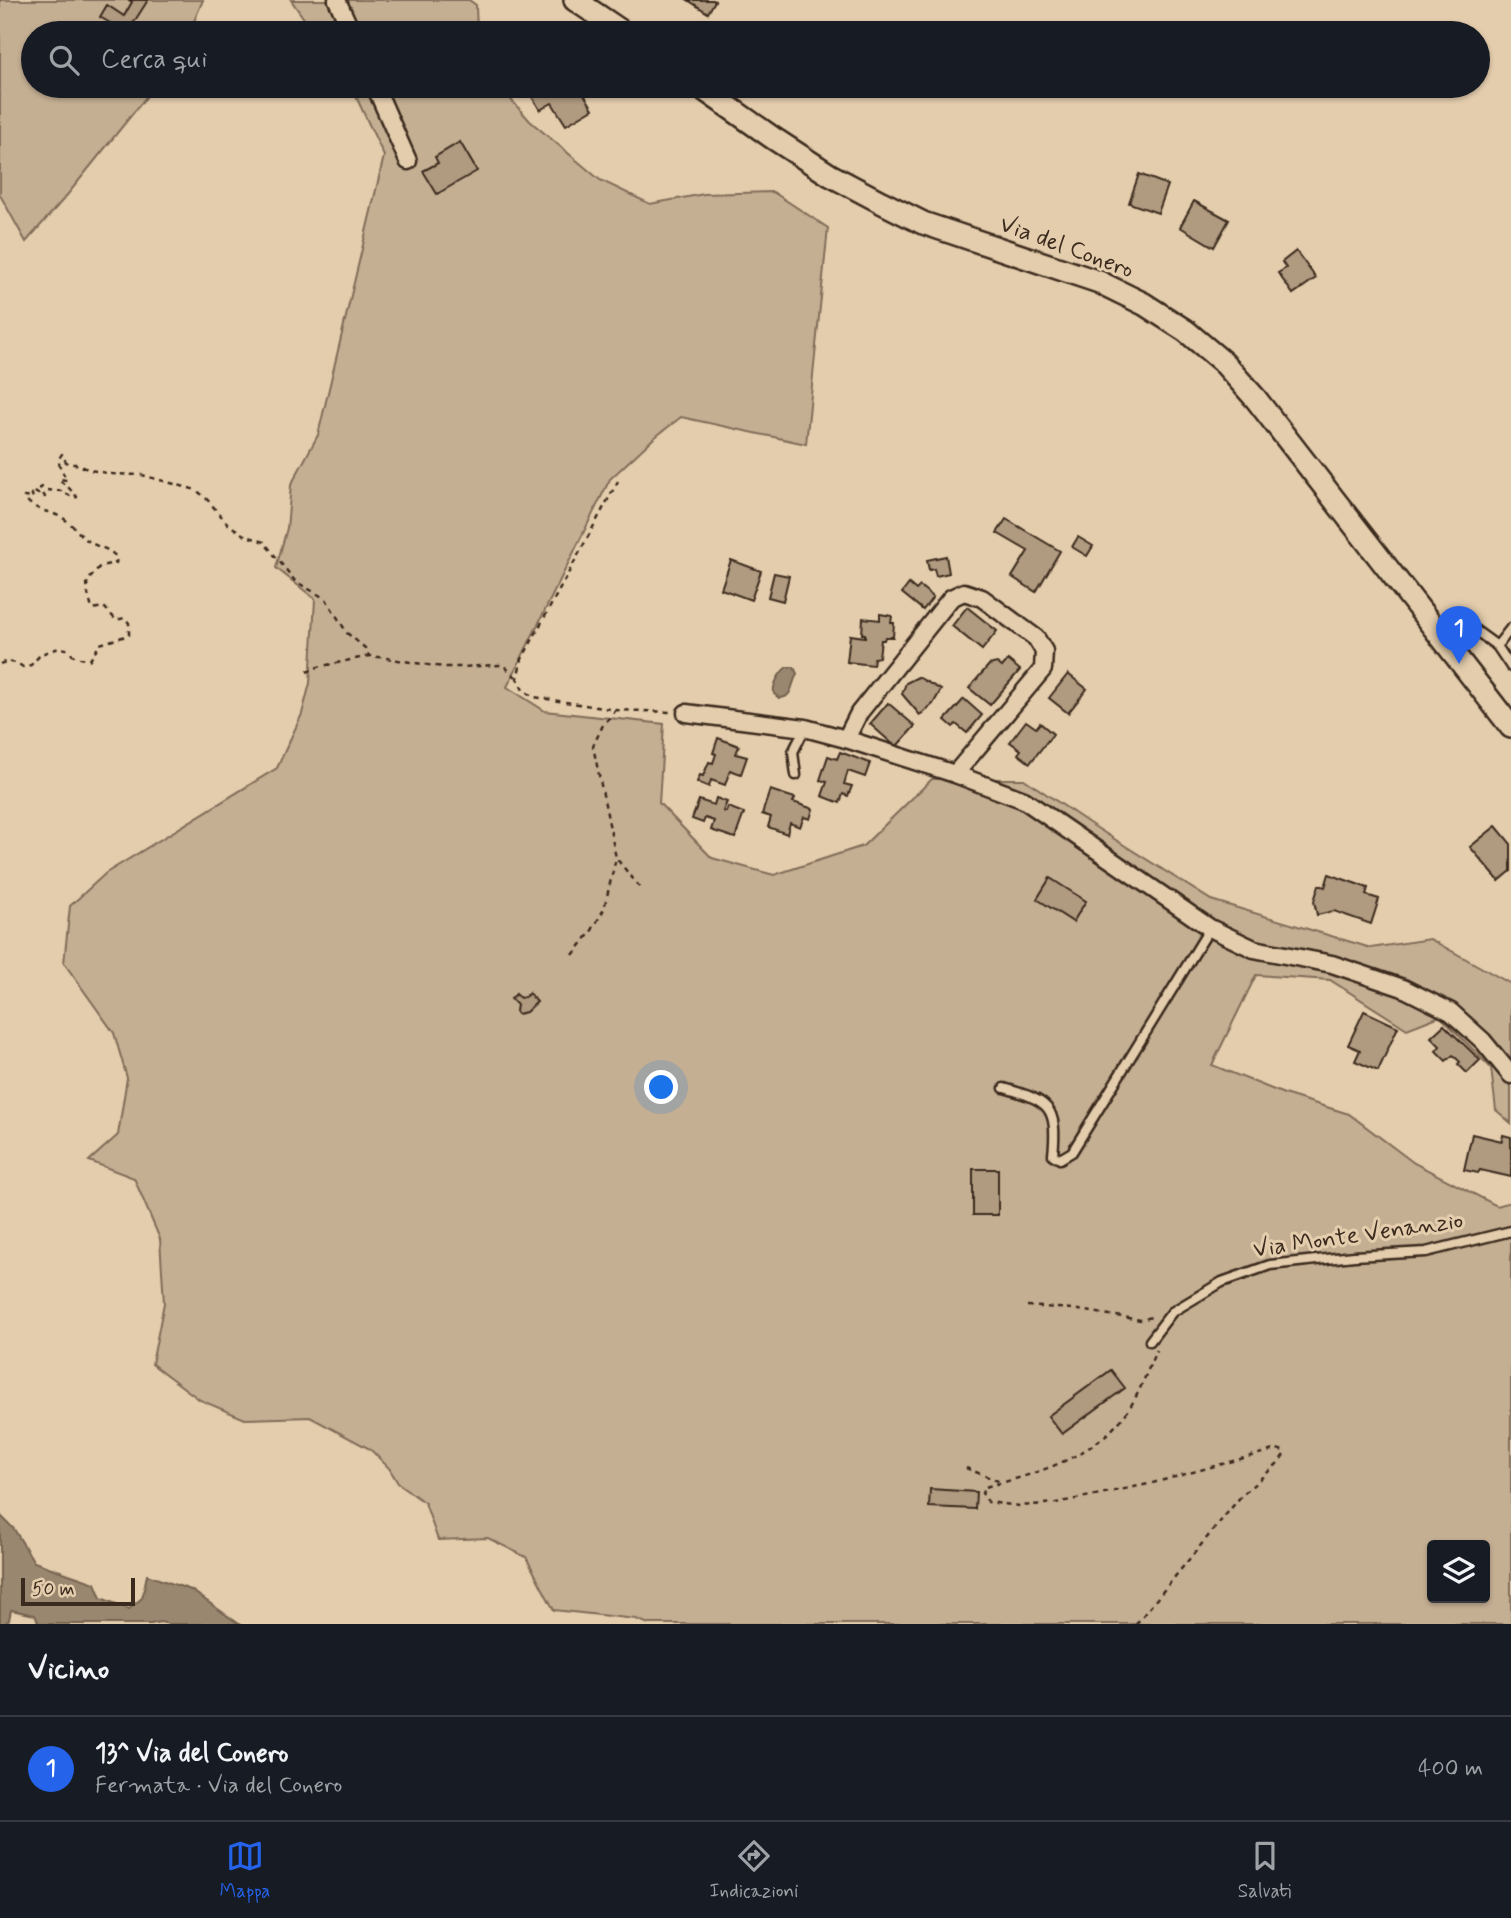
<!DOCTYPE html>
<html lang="it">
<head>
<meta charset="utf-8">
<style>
	:root { --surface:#171b24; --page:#242831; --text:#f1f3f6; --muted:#9ea1a6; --line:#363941; --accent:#2563eb }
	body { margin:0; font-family:Mynerve,sans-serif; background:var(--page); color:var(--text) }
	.controls { position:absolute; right:21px; bottom:21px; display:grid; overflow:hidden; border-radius:7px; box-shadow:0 2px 5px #0004 }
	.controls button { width:63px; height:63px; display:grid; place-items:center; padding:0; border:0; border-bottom:2px solid var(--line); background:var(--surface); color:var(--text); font:35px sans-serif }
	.scale { position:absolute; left:21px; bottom:18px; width:114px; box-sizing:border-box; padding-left:7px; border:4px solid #3b2a1e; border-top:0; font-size:19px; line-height:24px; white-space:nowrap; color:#3b2a1e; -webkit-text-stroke:5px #e4cdad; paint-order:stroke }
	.you { position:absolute; left:662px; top:1088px; width:24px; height:24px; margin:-18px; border:5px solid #fff; border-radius:50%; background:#1a73e8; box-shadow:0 0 0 10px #1a73e833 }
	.badge { display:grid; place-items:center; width:46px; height:46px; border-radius:50%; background:var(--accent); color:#fff; font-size:23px; font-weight:700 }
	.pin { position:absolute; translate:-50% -58px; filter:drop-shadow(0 2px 4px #0008) }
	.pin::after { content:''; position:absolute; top:37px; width:24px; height:21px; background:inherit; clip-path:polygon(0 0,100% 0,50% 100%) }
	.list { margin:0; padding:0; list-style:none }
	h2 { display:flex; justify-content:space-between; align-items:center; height:91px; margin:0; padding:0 28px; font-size:30px }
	h2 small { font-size:23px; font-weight:400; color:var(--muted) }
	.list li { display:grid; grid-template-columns:46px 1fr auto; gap:21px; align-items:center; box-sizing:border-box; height:105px; padding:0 28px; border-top:2px solid var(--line) }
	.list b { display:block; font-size:26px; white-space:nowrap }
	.list p { margin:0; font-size:23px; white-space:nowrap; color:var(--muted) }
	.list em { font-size:23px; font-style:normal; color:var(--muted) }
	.icon { flex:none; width:38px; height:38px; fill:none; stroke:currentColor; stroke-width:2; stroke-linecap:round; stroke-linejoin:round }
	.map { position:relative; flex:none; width:1511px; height:1624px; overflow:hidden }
	.search { position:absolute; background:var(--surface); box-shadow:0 2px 5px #0004; left:21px; right:21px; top:21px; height:77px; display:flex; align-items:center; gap:18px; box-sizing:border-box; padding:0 24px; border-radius:38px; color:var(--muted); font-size:26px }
	.sheet { height:196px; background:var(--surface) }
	nav { display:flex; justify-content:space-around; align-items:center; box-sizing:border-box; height:98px; border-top:2px solid var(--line); background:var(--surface); font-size:19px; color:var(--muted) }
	nav a { display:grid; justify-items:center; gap:4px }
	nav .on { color:var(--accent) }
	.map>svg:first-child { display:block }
	.green { fill:#c5af93; stroke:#806c58; stroke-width:2; fill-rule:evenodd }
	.water { fill:#9a876f; stroke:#74624f; stroke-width:2 }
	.building { fill:#b09a80; stroke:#3b2a1e; stroke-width:2 }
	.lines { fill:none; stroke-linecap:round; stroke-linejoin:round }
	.lane-casing { stroke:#3b2a1e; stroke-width:13 }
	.street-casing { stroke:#3b2a1e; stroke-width:21 }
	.secondary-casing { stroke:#3b2a1e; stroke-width:26 }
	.path { stroke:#3b2a1e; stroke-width:2.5; stroke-dasharray:5 5; stroke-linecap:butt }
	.lane { stroke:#e4cdad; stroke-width:8 }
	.street { stroke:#e4cdad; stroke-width:16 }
	.secondary { stroke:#e4cdad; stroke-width:21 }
	.labels { text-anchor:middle; stroke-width:6; stroke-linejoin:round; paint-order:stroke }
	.street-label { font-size:24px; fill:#3b2a1e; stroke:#e4cdad }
</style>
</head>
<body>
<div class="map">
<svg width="1511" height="1624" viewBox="0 0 1511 1624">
	<rect width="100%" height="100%" fill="#e4cdad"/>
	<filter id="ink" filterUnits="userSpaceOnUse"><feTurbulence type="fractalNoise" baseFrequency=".0143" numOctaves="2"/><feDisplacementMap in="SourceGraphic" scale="14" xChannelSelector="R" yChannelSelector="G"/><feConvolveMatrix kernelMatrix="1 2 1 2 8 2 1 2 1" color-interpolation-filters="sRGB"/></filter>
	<g filter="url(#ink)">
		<g class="green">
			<path d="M 0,0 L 203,0 L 189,33 L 33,33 L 33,86 L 155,86 L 68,194 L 26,242 L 0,195 Z"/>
			<path d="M 291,0 L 469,0 L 476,5 L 477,33 L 314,33 Z"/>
			<path d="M 351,86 L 499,86 L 530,121 L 600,180 L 650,204 L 704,194 L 773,192 L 828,228 L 806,444 L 681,417 L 654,438 L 610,479 L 507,687 L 545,711 L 664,724 L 659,803 L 712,858 L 774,875 L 863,846 L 932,779 L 1024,779 L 1089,823 L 1211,900 L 1371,948 L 1430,939 L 1511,984 L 1511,1123 L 1496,1110 L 1491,1068 L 1440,1016 L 1407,1029 L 1330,980 L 1256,975 L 1212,1065 L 1284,1094 L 1349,1114 L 1414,1163 L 1497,1206 L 1511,1202 L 1511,1624 L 649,1624 L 636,1619 L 554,1610 L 526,1557 L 488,1538 L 438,1540 L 425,1503 L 398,1483 L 389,1468 L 370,1449 L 310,1417 L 245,1419 L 200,1400 L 152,1364 L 164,1303 L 160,1239 L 134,1178 L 89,1161 L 118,1135 L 127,1078 L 114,1033 L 64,963 L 70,906 L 106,873 L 277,768 L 302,714 L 310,683 L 315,599 L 276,568 L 287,528 L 291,485 L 318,435 L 384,156 ZM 1432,1545 L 1485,1545 L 1485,1598 L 1432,1598 Z"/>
		</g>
		<g class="water">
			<path d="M 787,667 L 794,667 L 797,674 C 791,684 793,698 779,698 L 774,694 C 772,685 780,672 787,667 Z"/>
			<path d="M 0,1515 L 14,1529 L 34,1562 L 95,1583 L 101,1598 L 129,1609 L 142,1598 L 147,1575 L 191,1590 L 239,1624 L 169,1624 L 160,1622 L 151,1624 L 39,1624 L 35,1615 L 11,1610 L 9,1620 L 4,1624 L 0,1624 Z"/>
		</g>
		<g class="building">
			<path d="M 129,0 L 148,0 L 127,33 L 100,17 L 107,5 L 124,16 L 132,2 Z"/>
			<path d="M 688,0 L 713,0 L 715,1 L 708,13 Z"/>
			<path d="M 539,86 L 579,86 L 593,109 L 566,125 L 552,103 L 540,110 L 529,92 Z"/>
			<path d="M 460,142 L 477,171 L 437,194 L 423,171 L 438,163 L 435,157 Z"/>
			<path d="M 1139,174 L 1168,185 L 1158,213 L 1129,203 Z"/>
			<path d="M 1194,201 L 1229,220 L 1214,247 L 1180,227 Z"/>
			<path d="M 1296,251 L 1316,278 L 1293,294 L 1278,273 L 1286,268 L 1282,262 Z"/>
			<path d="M 1006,519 L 1060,551 L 1036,592 L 1012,577 L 1028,551 L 997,533 Z"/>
			<path d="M 1078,537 L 1093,546 L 1087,556 L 1072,547 Z"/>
			<path d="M 946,556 L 949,573 L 936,576 L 934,569 L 929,570 L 927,560 Z"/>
			<path d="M 731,560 L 761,571 L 751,600 L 721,589 Z"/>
			<path d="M 774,573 L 789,576 L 783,601 L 768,597 Z"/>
			<path d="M 909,584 L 916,590 L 920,586 L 933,597 L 923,610 L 902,593 Z"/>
			<path d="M 967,607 L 997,631 L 982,650 L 952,626 Z"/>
			<path d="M 880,614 L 892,616 L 891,623 L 894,623 L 893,637 L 885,637 L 884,640 L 881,640 L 879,657 L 874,658 L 873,665 L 847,662 L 850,635 L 865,637 L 865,634 L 862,634 L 863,618 L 880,620 Z"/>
			<path d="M 1008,660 L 1020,670 L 990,705 L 969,688 L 989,665 L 997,663 L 1002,667 Z"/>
			<path d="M 1068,674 L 1087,689 L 1068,713 L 1049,698 Z"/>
			<path d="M 918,677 L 941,690 L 933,704 L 920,715 L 902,694 L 906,683 Z"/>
			<path d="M 964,699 L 982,715 L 967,733 L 956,724 L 953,727 L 945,720 Z"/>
			<path d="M 888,703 L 915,726 L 896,747 L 870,724 Z"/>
			<path d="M 1026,721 L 1036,728 L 1040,723 L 1053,734 L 1030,763 L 1018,754 L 1021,750 L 1010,742 Z"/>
			<path d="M 718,738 L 739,746 L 736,754 L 747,757 L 741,774 L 730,770 L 725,785 L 711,780 L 709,787 L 697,782 L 700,775 L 703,776 L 709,762 L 713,763 L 716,754 L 713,753 Z"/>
			<path d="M 840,752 L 870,763 L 865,777 L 848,771 L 844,784 L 852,786 L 848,796 L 843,794 L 840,803 L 822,796 L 827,782 L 820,780 L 828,756 L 837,759 Z"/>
			<path d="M 770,790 L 795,798 L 793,802 L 813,809 L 810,819 L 804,817 L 800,827 L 790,823 L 787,834 L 768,827 L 771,817 L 762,814 Z"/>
			<path d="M 716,798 L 727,802 L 723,811 L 726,812 L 728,807 L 744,813 L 735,838 L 711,830 L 714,821 L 705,818 L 703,823 L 692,819 L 699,800 L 714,805 Z"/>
			<path d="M 1496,826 L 1511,844 L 1511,871 L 1499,881 L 1470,847 Z"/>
			<path d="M 1329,874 L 1368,888 L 1366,895 L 1379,899 L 1371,924 L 1334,911 L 1317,915 L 1314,901 L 1319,885 L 1325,887 Z"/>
			<path d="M 1050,878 L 1086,901 L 1073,922 L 1037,899 Z"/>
			<path d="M 529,993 L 537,1002 L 526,1012 L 518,1014 L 516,1011 L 517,1005 L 511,999 L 516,994 L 520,998 L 525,997 Z"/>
			<path d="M 1364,1011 L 1398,1027 L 1378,1071 L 1355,1061 L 1360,1050 L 1348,1045 Z"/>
			<path d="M 1444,1025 L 1480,1060 L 1467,1073 L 1458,1064 L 1460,1062 L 1453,1055 L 1446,1061 L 1436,1051 L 1440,1046 L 1431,1037 Z"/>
			<path d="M 1472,1134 L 1502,1141 L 1503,1135 L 1511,1137 L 1511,1177 L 1480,1170 L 1478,1173 L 1464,1170 Z"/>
			<rect x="973" y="1169" width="25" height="46"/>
			<path d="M 1111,1370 L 1125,1388 L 1062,1434 L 1048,1416 Z"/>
			<path d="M 930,1489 L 976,1492 L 975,1509 L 929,1507 Z"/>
		</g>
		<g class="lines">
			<g class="lane-casing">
				<g id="lane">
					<path d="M 1438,629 L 1452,621 L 1464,622 L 1497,646 L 1511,667"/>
					<path d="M 1497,646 L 1511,628"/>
					<path d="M 796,775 L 793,752 L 805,728"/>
					<path d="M 1004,1088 C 1049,1101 1058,1106 1053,1155 L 1060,1159 L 1072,1152 L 1210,928"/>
					<path d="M 1150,1341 L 1172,1312 L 1222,1282 L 1270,1265 L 1354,1256 L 1426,1252 L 1511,1231"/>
				</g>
			</g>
			<g class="street-casing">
				<g id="street">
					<path d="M 337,0 L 352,33"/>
					<path d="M 375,86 L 408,161"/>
					<path d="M 686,713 L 805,728 L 846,739 L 955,774 L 1024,800 L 1210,928 L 1254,949 L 1332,964 L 1403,988 L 1451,1012 L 1483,1041 L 1511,1075"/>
					<path d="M 846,739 L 859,713 L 951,598 L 964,592 L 982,598 L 1036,638 L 1044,651 L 1043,669 L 955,774"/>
				</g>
			</g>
			<g class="secondary-casing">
				<g id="secondary">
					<path d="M 575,0 L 624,33"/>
					<path d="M 699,86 L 773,138 L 830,175 L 881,202 L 923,223 L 1099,282 L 1144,304 L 1186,331 L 1224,363 L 1256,399 L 1511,727"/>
				</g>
			</g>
			<g class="path">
				<path d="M 618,481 L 522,659 L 517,678 L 523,690 L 534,697 L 616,710 L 672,712"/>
				<path d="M 0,664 C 8,660 16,662 23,667 L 31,665 L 41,654 L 59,648 L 66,649 L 75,657 L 90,660 L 100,644 L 129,635 L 129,623 L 125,618 L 116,620 L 104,607 L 92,609 L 88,594 L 87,582 L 100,566 L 116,563 L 117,558 C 110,548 98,548 88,541 C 79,534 72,524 63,518 C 49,510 34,512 24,497 L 33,498 L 31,492 L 32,491 L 45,497 L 40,488 L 42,487 L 46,490 L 61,491 L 74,498 L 77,497 L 68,487 L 60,481 L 59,479 L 67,480 C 62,471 55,462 62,454 L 66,462 L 70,464 L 76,464 L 90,470 L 112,474 L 142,475 L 196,490 L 205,497 L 228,524 L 244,535 L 264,542 L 295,581 L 326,599 L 347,633 L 365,648 L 369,656 C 391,658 413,663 435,666 C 458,669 480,665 503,665 L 517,678"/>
				<path d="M 307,672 L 318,667 L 369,656"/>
				<path d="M 616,710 L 603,725 L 593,746 L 616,858 L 642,890"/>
				<path d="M 573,955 L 591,932 L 604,909 L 616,858"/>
				<path d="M 1027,1306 L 1073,1309 L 1141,1320 L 1155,1316"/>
				<path d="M 966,1468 L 1003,1483"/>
				<path d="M 1136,1624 L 1242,1495 L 1277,1464 L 1284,1455 L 1283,1451 L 1277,1449 L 1149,1484 L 1056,1503 L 1020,1506 L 988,1502 L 982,1493 L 985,1487 C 1037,1474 1098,1456 1129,1409 C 1140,1391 1148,1370 1156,1350"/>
			</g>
			<use href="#lane" class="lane"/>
			<use href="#street" class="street"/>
			<use href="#secondary" class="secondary"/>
		</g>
	</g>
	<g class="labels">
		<g class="street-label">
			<text transform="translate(1067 246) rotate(20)" y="8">Via del Conero</text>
			<text transform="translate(1358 1234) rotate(-8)" y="8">Via Monte Venanzio</text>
		</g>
	</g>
</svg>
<div class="controls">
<button><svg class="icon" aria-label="layers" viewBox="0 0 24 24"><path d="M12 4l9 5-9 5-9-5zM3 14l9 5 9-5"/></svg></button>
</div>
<div class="scale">50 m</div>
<div class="you"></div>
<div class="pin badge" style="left:1459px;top:664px">1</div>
<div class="search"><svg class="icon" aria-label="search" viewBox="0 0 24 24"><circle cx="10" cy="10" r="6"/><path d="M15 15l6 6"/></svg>Cerca qui</div>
</div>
<section class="sheet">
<h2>Vicino<small></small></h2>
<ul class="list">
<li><span class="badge">1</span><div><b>13^ Via del Conero</b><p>Fermata · Via del Conero</p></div><em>400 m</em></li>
</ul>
</section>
<nav>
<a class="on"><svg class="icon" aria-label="map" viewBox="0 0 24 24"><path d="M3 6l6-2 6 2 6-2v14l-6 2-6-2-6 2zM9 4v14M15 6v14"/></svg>Mappa</a>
<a><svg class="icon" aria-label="directions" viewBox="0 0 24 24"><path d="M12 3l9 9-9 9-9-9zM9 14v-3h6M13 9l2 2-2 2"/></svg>Indicazioni</a>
<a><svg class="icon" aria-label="saved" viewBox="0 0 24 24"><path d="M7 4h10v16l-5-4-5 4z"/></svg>Salvati</a>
</nav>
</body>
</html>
